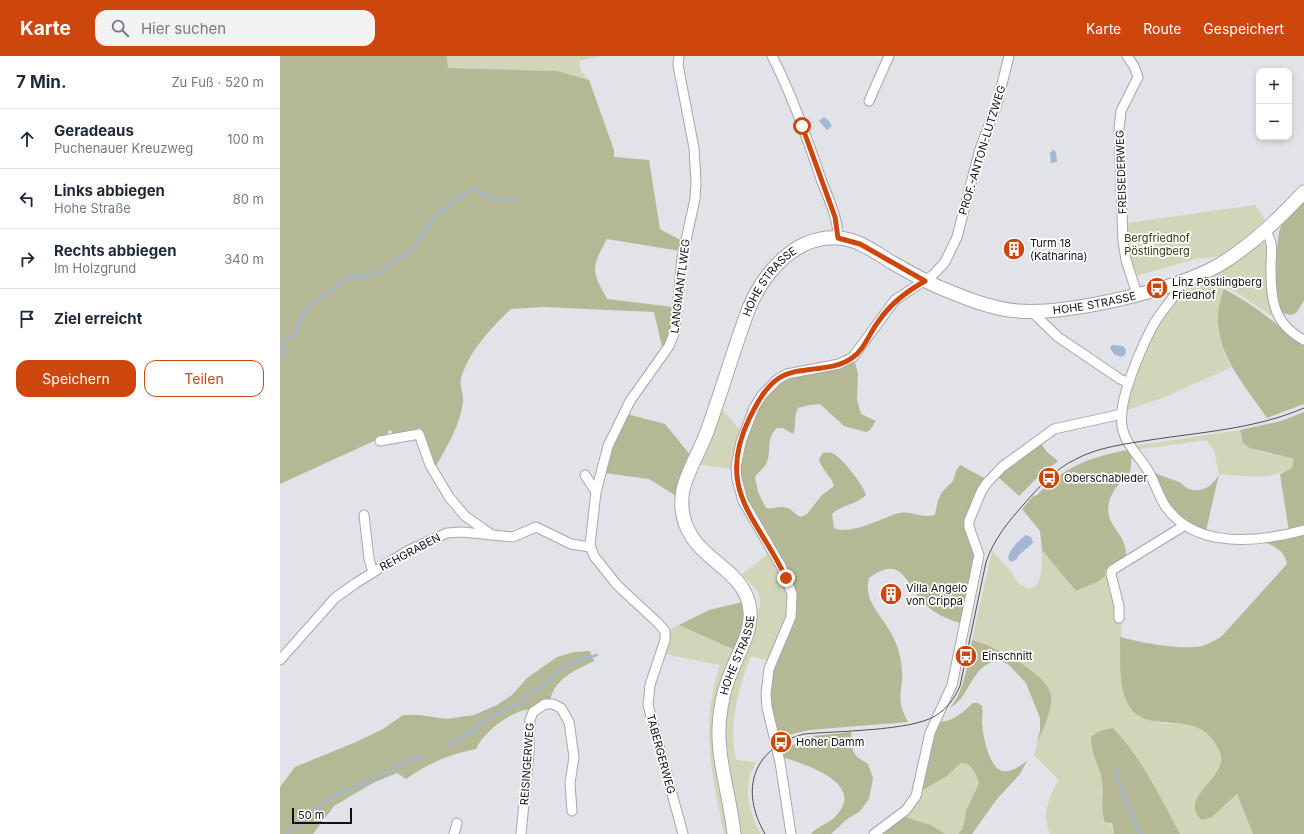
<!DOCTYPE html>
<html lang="de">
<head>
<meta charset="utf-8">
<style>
	:root { --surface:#fff; --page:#f2f2f3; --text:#1f2937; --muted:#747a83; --line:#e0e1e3; --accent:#cd460c }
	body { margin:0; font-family:Inter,sans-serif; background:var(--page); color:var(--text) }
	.controls { position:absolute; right:12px; top:12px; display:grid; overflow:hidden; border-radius:8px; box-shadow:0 2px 6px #0003 }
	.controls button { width:36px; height:36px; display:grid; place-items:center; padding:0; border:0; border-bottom:1px solid var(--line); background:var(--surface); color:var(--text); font:20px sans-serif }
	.scale { position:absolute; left:12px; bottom:10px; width:60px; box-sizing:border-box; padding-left:4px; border:2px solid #101012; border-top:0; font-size:11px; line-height:14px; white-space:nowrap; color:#101012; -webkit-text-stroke:3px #fff; paint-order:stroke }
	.stop { position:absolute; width:12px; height:12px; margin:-9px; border:3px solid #cd460c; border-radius:50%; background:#fff }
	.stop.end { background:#cd460c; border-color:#fff; box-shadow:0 1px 4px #0008 }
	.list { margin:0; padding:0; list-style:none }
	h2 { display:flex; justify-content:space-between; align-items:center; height:52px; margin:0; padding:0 16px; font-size:17px }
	h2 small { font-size:13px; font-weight:400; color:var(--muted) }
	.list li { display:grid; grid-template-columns:26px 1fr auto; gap:12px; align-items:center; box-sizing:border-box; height:60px; padding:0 16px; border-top:1px solid var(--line) }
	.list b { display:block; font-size:15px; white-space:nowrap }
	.list p { margin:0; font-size:13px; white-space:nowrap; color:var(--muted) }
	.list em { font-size:13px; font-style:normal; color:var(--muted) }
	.actions { display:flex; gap:8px; padding:12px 16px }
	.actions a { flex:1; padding:9px 0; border:1px solid var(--accent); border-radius:12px; text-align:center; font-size:14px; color:var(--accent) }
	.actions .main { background:var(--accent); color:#fff }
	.icon { flex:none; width:22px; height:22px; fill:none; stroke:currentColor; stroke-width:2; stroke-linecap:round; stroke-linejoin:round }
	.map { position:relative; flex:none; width:1024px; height:778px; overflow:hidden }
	header { display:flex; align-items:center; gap:24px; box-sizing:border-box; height:56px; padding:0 20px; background:var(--accent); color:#fff }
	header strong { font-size:19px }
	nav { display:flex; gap:22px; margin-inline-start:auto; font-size:14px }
	.search { width:280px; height:36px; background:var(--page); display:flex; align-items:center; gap:10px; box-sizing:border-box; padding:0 14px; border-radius:12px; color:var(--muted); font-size:15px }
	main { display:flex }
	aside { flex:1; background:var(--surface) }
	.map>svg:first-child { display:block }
	.green { fill:#d2d5b8 }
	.forest { fill:#b4b895 }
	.water { fill:#a3b6d4 }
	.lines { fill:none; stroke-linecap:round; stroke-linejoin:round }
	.stream { stroke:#a3b6d4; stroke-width:2.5 }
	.street-casing { stroke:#a6a6ac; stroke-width:11 }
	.secondary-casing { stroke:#a6a6ac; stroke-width:15 }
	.street { stroke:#fff; stroke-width:9 }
	.secondary { stroke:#fff; stroke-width:13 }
	.tram { stroke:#4f4f52; stroke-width:1 }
	.route { stroke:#cd460c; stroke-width:5 }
	.labels { text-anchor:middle; stroke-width:3.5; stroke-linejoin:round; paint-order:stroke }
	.street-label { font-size:11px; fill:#101012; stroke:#fff }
	.park-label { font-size:11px; fill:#35370b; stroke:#fff }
	.poi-label { font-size:11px; fill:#101012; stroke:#fff; text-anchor:start }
</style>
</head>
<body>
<header>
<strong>Karte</strong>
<div class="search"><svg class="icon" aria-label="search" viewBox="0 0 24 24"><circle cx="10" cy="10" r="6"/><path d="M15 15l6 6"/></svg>Hier suchen</div>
<nav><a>Karte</a><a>Route</a><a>Gespeichert</a></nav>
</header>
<main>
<aside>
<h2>7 Min.<small>Zu Fuß · 520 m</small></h2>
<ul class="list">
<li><svg class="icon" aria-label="ahead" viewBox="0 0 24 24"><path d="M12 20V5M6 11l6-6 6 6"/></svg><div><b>Geradeaus</b><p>Puchenauer Kreuzweg</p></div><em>100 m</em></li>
<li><svg class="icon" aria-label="left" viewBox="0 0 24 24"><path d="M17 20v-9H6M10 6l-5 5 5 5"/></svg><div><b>Links abbiegen</b><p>Hohe Straße</p></div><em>80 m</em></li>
<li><svg class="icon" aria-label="right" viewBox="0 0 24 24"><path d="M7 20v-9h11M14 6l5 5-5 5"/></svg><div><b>Rechts abbiegen</b><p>Im Holzgrund</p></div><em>340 m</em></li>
<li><svg class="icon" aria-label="arrive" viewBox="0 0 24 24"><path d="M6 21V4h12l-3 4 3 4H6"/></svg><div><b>Ziel erreicht</b></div></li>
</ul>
<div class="actions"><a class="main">Speichern</a><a>Teilen</a></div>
</aside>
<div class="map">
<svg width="1024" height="778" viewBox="0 0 1024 778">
	<rect width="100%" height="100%" fill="#e2e2e9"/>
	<g class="green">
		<path d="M 167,0 L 321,0 L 299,5 L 301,15 L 309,24 L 277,15 L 168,12 Z"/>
		<path d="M 975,149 L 985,164 L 961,186 L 941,200 L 916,203 L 856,220 C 846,206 847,184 848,167 Z"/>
		<path d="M 983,186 L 987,191 L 988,234 L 993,259 L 992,260 L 956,236 L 927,223 L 952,209 Z"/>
		<path d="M 922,226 L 944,233 C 933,259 937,288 952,311 L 882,342 L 844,355 L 849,334 L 875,271 L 901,236 L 905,232 Z"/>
		<path d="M 442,353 L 461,375 L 453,413 L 420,409 Z"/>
		<path d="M 960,374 C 962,398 996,398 1014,403 L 1012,412 C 992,424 961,420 939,418 L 934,394 L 926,384 L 855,394 L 853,390 Z"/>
		<path d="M 762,494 L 796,535 L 819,525 L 825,514 L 835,516 L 841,550 L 842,626 L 845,644 C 854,650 869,664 879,666 C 890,670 903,665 915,670 C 930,675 946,694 940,711 C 937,720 930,726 923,733 L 943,752 L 957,738 L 973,778 L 900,778 C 883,745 859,698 833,672 L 810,689 L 818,707 L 822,726 L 822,740 L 834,778 L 770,778 C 761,760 769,740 779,724 L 754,699 L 769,654 L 766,629 L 734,602 L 692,584 L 712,495 L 730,514 L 739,528 L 748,533 C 765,530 761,507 762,494 Z"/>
		<path d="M 490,497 L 503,519 L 511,550 L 489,605 L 471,600 C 458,631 448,671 456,704 L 476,706 C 462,730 468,755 481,778 L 461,778 C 457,735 441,695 448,651 C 454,616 479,588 478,552 L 480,551 L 479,537 L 462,518 Z"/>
		<path d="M 399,569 L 455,594 L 442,625 L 450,778 L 444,778 C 432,718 420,670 440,609 L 385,598 L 391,573 Z"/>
		<path d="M 681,707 C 692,707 696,718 699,727 L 686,755 L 683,772 L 678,778 L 665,778 L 651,769 L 622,760 L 641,735 L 675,714 Z"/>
	</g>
	<g class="forest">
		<path d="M 0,0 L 167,0 L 168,12 L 277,15 L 309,24 L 334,94 L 334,101 L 369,104 L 380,173 L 402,185 L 400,195 L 327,183 C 311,212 311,214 327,243 L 393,251 L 391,283 L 383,295 L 374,256 L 263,251 L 231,253 C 211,272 189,295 181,322 C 179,330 184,338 183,346 C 180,370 167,390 156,410 L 147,393 L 141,372 L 138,372 L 139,376 L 113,379 L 111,374 L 109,374 L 107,379 L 0,428 Z"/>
		<path d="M 1024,146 L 1024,245 L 1016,257 L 1011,259 L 999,256 L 995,236 L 995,211 L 999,176 L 1001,170 Z"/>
		<path d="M 944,233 C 961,242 978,253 994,266 C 1004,274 1012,283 1024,288 L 1024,348 L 987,362 C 960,322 923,285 944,233 Z"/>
		<path d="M 574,304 L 578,317 L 577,343 L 579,352 L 581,358 L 596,365 L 590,374 L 586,376 L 564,370 L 540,348 L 530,349 L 518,352 C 513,361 517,369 513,378 L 503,372 L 497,372 C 485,384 492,392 487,406 C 485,411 479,416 475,421 L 478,436 L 486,452 C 493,454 499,449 507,452 C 512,453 515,459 521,461 L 527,458 L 541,440 L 554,430 C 551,419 542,415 539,403 L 543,397 C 546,397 550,396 552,397 C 561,400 584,430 586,439 C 576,449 561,449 552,458 L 554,472 C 569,480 602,462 619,457 C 631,454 643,463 655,459 L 658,444 L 662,436 L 673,425 L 676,415 L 680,409 L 706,423 L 689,456 L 695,495 L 680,567 C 667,563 655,558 645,548 C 625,528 623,497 589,522 C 582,546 606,563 614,583 C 620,595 623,611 622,625 C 621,634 619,643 622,652 C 623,657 626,662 628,666 L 529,674 L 496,682 L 492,668 L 488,628 L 514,550 L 476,466 L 458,422 L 460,395 L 479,348 L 500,324 Z"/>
		<path d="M 1024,356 L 1024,472 L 1009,476 L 1000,418 L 1012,412 L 1014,403 L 970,392 L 963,387 L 960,374 L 1001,365 Z"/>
		<path d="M 347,358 L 385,368 L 411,400 L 396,440 L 369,423 L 325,417 L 332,389 Z"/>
		<path d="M 759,385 L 767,396 L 778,405 L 756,423 L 739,440 L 716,419 Z"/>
		<path d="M 848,394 L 852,400 L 850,416 C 834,432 819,449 835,472 C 842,482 847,490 846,503 L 825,514 L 825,520 L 819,525 L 796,535 L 762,494 L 760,475 L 742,453 L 754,439 L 756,440 C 784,411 809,401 848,394 Z"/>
		<path d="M 870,414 C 880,420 889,422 899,426 C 903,428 905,432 909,433 C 922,438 934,429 939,418 L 926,475 C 893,464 886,443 870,414 Z"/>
		<path d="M 1024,477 L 1024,778 L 973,778 L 957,738 L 932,761 L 922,764 C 896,741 950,722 940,696 C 919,645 863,686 846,644 C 838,626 841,601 840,581 C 859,586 894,593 914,591 C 924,591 933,586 942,580 L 1007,508 C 1005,494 993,490 982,485 Z"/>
		<path d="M 462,546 L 464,568 L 455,594 L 399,569 L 429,554 Z"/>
		<path d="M 692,584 C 712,589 767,617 771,639 C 773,652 762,677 756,689 L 760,675 L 760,662 L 746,627 L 729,609 L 719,604 C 689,610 693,638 670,652 C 685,634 688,606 692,584 Z"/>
		<path d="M 310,595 L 314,605 C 295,614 275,623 270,644 C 261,645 257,650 250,653 C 247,654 244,654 241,655 C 224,661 204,676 196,693 C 170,698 149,707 126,723 L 117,717 L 93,727 L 54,750 L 33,778 L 0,778 L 0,731 L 15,711 L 76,686 L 103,673 L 123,659 L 140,659 L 166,663 L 194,659 L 217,649 L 232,639 L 247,622 L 277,601 L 294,596 Z"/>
		<path d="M 693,647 L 698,647 L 702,650 C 703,656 702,662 702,668 C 703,680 709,711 722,715 C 731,717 740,710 747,705 L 740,718 L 717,743 L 692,778 L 678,778 L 683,772 L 686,755 L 699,727 C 696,718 692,707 681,707 L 667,720 L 641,735 L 648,697 L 657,666 C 673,666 682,657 693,647 Z"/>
		<path d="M 833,672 C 860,699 882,744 900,778 L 834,778 L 832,767 L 825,766 C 820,752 824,740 822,726 C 820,710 810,696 811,681 L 820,675 Z"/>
		<path d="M 571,676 L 573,695 L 577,701 L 588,708 L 593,722 L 592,728 L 589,743 L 580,755 L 566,764 L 551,778 L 531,778 C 537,770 549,768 556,760 C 587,727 524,708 502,701 L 500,694 L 520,686 L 520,682 L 524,681 Z"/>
		<path d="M 622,760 L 651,769 L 665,778 L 597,778 Z"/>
	</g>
	<g class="water">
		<path d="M 544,61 L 549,65 L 552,70 L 547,74 L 539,65 Z"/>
		<path d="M 772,93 L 776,96 L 777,106 L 771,107 L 770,96 L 772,96 Z"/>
		<path d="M 832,289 L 843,290 L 846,294 L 845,299 L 841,301 L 834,298 L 830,292 Z"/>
		<path d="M 746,479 L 751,481 L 753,487 L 739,499 L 736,504 L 730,506 L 728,501 C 731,492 738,485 746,479 Z"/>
	</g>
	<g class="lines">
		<g class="stream">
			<path d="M 0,304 L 3,303 L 3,287 L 17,276 L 21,262 L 28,251 L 70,220 L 85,221 L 99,217 L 135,191 L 152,164 L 168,149 L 192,133 L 212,142 L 236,144"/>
			<path d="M 168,689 L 193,675 L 198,670 L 222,654 L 240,648 L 248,638 L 262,631 L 279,614 L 293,606 L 317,599"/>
			<path d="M 834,711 L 852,761 L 861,778"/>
			<path d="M 7,778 L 9,774 L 21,768 L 36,753 L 62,735 L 67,735 L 137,701 L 143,702"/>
		</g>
		<g class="street-casing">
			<g id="street">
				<path d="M 399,0 L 398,9 L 414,92 L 416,127 L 415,143 L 402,202 L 395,275 L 389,290 L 350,345 L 328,390 L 316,436 L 310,489 L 314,500 L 337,529 L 378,567 L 385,575 L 385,584 L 370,629 L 368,649 L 403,778"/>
				<path d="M 492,0 C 512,39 527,82 541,123 C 548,142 558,161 558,182"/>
				<path d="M 847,0 L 854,10 L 858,21 L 841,55 L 839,73 L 843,185 L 846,204 L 857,238"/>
				<path d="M 589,45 L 609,0"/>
				<path d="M 985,175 C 993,185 992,194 991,207 C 991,240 991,267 1024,284"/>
				<path d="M 898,226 L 898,234 C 891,245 882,255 875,266 C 863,287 845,330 842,354 C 838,382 854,393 867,413 C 875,425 878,440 886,451 C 917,494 980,486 1024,474"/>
				<path d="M 751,255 L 778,281 L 840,323 L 849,327"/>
				<path d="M 100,385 L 139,378 L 150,409 L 169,441 L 185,460 L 212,479"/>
				<path d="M 305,419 L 316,436"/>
				<path d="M 84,459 L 89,503 L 93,516"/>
				<path d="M 839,562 L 839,550 L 831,518 L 832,514 L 902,471 L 903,468"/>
				<path d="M 0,604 L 55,542 L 76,527 L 129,494 L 167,477 L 182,476 L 233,481 L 256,471 L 291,488 L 310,491"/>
				<path d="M 174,778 L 177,767"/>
				<path d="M 241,778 L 249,697 L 250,664 L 253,656 L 265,648 L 273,648 L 281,652 L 289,666 L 294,701 L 290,727 L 292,755"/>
				<path d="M 511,778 L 500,706 L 487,651 L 486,638 L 489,613 L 511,561 L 512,538 L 501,510 L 463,445 L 457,423 L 456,411 L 461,386 L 474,352 L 482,339 L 498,323 L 507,318 L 559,308 L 573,301 L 615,244 L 653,219 L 665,206 L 677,181 L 700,93 L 717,48 L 729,0"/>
				<path d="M 594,778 L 626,754 L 636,740 L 650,677 L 672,629 L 699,499 L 689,471 L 689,465 L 701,436 L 706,428 L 722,411 L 774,373 L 842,358"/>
			</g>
		</g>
		<g class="secondary-casing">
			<g id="secondary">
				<path id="s1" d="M 454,778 C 450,736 433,695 441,652 C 443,638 447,625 453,612 C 460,593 472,575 470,555 C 467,518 429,508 412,481 C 403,467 400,450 403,434 C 407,416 418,398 425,381 C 441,338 453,295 469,252 C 484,216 516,179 558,182 C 579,183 596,197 613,207 C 629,216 644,225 661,232 C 685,242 712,253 738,255 C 787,259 896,234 939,209 C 971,190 999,163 1024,136"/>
			</g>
		</g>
		<use href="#street" class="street"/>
		<use href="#secondary" class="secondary"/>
		<path class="tram" d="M 485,778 C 459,733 473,692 524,678 C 555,675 631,675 655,660 C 667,653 674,643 680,630 L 706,506 C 714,483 728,466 744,448 C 759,431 775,413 796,403 C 819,391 845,388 870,384 C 922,376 975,373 1024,352"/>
	</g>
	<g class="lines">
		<path class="route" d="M 506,522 C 478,462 435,435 469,363 C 476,349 485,331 499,322 C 520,309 551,317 572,302 C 584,294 589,278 598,266 C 611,247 626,236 645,225 L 580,188 L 558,182 L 555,161 L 522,70"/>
	</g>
	<defs>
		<g id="building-disc" transform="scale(1.15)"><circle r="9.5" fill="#cd460c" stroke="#fff"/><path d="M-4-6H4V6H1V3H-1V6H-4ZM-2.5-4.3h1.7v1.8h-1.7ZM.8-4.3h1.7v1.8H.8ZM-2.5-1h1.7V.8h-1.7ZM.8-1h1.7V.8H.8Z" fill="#fff"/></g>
		<g id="bus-disc" transform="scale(1.15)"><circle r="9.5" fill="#cd460c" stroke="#fff"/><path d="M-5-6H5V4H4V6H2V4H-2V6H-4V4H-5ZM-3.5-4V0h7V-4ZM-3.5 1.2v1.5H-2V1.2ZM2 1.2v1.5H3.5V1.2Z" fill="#fff"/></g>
	</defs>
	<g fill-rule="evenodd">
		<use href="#building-disc" x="734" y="193"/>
		<use href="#bus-disc" x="877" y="232"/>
		<use href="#bus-disc" x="769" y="422"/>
		<use href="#building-disc" x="611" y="538"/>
		<use href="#bus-disc" x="686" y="600"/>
		<use href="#bus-disc" x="501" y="686"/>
	</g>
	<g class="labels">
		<g class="street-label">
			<text transform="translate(702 94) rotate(-73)" y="4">PROF.-ANTON-LUTZWEG</text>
			<text transform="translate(841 116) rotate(-92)" y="4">FREISEDERWEG</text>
			<text dy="4" stroke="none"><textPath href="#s1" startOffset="602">HOHE STRASSE</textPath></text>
			<text transform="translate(400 230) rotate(-83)" y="4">LANGMANTLWEG</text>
			<text dy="4" stroke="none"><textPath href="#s1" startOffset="962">HOHE STRASSE</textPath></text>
			<text transform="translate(130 496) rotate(-28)" y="4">REHGRABEN</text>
			<text dy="4" stroke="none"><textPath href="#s1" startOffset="183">HOHE STRASSE</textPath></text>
			<text transform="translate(381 698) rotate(75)" y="4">TABERGERWEG</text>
			<text transform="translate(247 708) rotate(-86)" y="4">REISINGERWEG</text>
		</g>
		<g class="park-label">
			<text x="877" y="186">Bergfriedhof<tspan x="877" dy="13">Pöstlingberg</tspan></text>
		</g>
		<g class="poi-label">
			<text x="750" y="191">Turm 18<tspan x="750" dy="13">(Katharina)</tspan></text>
			<text x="892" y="230">Linz Pöstlingberg<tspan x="892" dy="13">Friedhof</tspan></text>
			<text x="784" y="426">Oberschableder</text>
			<text x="626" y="536">Villa Angelo<tspan x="626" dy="13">von Crippa</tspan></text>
			<text x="702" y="604">Einschnitt</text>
			<text x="516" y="690">Hoher Damm</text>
		</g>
	</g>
</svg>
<div class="controls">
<button>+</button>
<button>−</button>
</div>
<div class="scale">50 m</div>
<div class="stop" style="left:522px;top:70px"></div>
<div class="stop end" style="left:506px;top:522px"></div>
</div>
</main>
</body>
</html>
